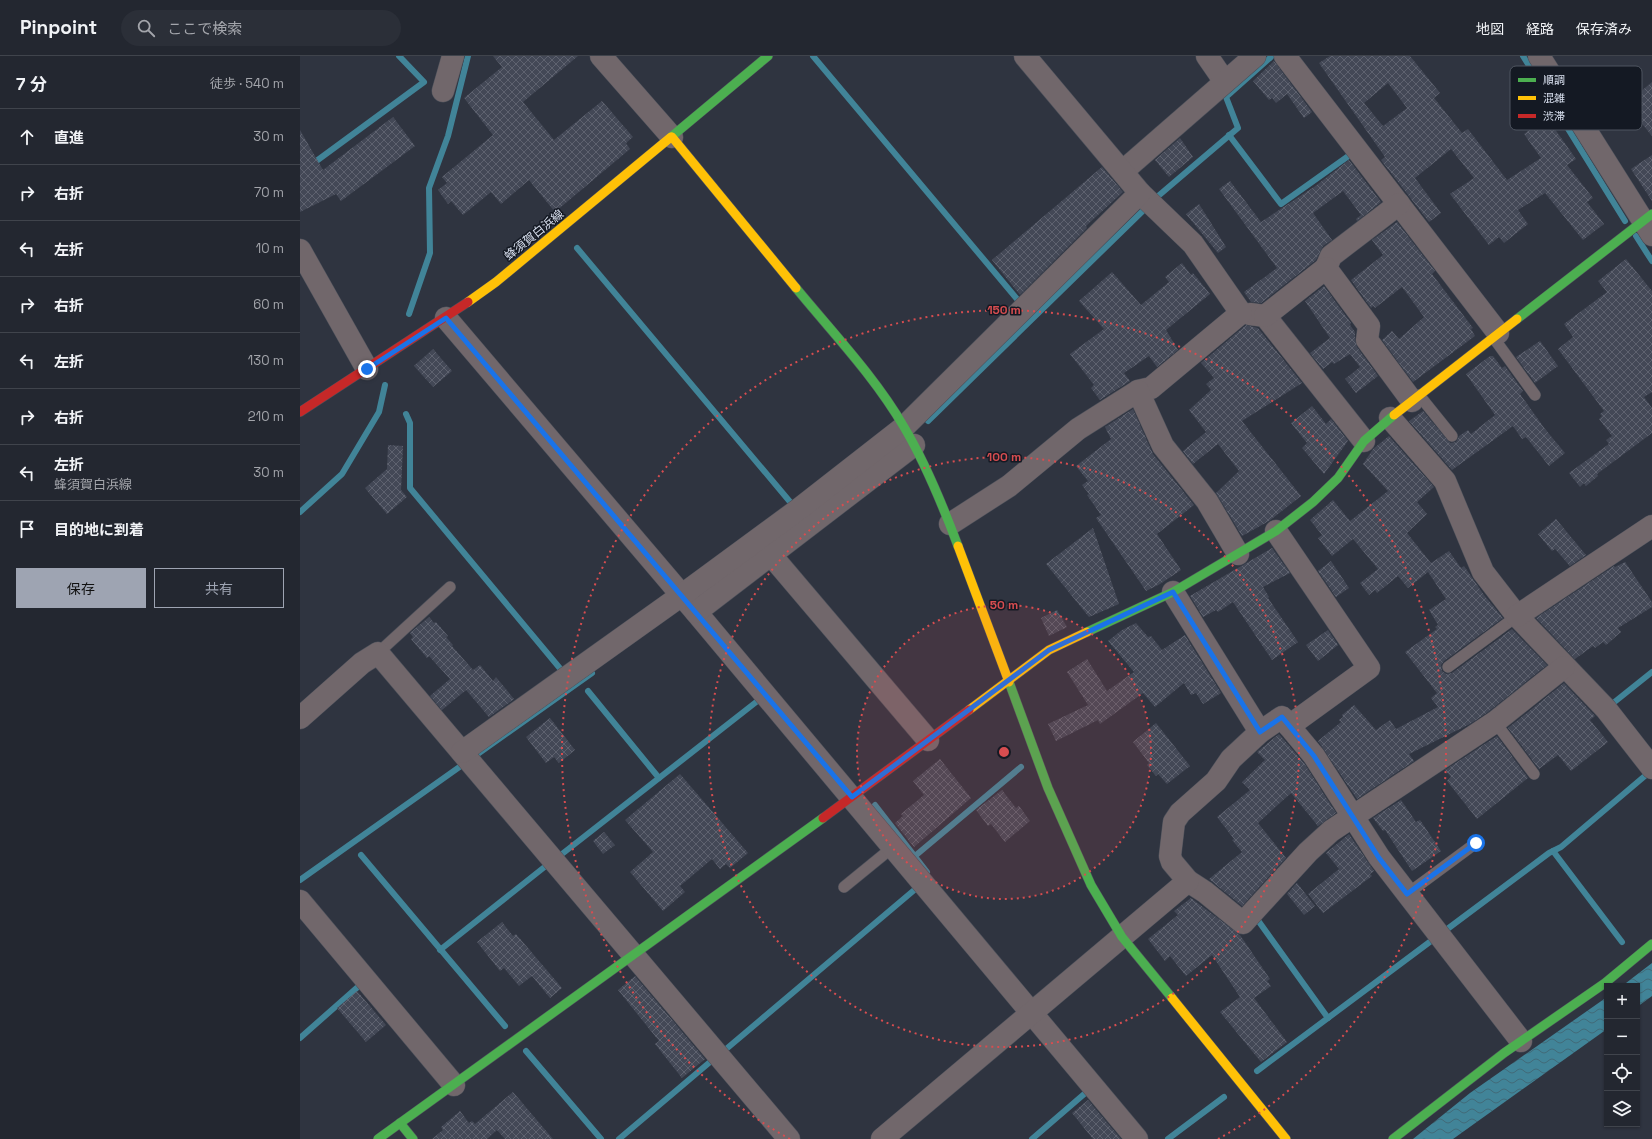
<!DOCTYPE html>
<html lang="ja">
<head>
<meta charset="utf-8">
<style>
	:root { --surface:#232730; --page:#2b2f38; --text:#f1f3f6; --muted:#a3a5ab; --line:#40444c; --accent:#9ea4b2 }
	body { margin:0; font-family:"Space Grotesk","Noto Sans JP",sans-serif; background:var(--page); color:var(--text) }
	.controls { position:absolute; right:12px; bottom:12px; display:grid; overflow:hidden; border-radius:0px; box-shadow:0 1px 3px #0004 }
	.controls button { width:36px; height:36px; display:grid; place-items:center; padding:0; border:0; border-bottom:1px solid var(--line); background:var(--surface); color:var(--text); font:20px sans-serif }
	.stop { position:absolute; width:12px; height:12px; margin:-9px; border:3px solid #1a73e8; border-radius:50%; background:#fff }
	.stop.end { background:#1a73e8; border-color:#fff; box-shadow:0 1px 4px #0008 }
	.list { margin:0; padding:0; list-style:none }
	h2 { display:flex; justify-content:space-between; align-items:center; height:52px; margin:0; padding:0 16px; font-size:17px }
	h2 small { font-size:13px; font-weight:400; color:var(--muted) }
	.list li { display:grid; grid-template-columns:26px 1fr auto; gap:12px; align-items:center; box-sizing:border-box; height:56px; padding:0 16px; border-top:1px solid var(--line) }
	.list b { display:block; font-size:15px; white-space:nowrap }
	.list p { margin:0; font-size:13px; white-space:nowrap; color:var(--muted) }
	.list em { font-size:13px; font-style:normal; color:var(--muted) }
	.actions { display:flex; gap:8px; padding:12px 16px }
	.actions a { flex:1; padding:9px 0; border:1px solid var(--accent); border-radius:0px; text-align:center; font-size:14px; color:var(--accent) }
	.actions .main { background:var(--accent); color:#111 }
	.icon { flex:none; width:22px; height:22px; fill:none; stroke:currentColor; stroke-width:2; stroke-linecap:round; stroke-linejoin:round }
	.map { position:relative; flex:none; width:1352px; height:1083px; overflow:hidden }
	header { display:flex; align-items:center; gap:24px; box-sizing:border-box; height:56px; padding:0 20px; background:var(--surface); border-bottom:1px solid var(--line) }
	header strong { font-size:19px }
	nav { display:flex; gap:22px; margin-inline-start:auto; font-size:14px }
	.search { width:280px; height:36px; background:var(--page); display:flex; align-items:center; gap:10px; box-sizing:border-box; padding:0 14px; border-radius:22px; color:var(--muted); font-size:15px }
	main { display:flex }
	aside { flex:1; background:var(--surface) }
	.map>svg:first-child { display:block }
	.water { fill:url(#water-waves) }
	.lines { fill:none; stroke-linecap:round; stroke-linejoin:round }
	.stream { stroke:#418498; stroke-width:6 }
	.building { fill:url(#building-cross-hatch); fill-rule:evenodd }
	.lane-casing { stroke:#4c505a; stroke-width:12 }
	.street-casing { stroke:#4c505a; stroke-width:23 }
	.fast-casing { stroke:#4c505a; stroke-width:10 }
	.slow-casing { stroke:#4c505a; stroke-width:10 }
	.jam-casing { stroke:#4c505a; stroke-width:10 }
	.lane { stroke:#71676b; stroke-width:11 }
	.street { stroke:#71676b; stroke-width:22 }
	.fast { stroke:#4caf50; stroke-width:9 }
	.slow { stroke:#ffc107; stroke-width:9 }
	.jam { stroke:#c62828; stroke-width:9 }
	.route { stroke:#1a73e8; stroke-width:5 }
	.ring { fill:none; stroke:#d74d50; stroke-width:2; stroke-dasharray:2 4 }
	.labels { text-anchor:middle; stroke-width:3; stroke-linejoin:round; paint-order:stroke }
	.street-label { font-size:12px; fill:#d9e0ef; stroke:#141923 }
	.key { fill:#141923; stroke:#4f5560; stroke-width:1 }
	.key-label { font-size:11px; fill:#d9e0ef }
	.centre { fill:#d74d50; stroke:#141923; stroke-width:2 }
	.ring-label { font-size:12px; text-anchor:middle; font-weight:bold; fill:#d74d50; stroke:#141923; stroke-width:3; stroke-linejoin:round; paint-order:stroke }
</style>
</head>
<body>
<header>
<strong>Pinpoint</strong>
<div class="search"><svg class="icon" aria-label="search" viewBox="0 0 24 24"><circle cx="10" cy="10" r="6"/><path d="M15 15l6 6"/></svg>ここで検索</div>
<nav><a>地図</a><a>経路</a><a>保存済み</a></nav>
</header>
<main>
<aside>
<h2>7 分<small>徒歩 · 540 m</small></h2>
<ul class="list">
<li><svg class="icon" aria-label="ahead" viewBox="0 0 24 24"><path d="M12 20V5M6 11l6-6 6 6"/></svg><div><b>直進</b></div><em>30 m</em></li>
<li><svg class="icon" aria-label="right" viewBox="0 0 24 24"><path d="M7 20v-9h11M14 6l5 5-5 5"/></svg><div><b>右折</b></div><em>70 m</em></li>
<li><svg class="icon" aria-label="left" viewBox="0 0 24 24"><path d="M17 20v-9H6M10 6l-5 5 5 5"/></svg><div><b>左折</b></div><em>10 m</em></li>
<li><svg class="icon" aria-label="right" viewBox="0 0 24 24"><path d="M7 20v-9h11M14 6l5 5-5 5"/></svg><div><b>右折</b></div><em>60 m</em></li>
<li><svg class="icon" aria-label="left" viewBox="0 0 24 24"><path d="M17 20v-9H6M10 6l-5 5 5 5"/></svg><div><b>左折</b></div><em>130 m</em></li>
<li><svg class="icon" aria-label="right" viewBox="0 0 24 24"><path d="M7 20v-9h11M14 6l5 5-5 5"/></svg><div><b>右折</b></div><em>210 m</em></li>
<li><svg class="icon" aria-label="left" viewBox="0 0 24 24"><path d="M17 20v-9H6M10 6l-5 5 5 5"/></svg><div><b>左折</b><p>蜂須賀白浜線</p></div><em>30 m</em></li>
<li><svg class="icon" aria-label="arrive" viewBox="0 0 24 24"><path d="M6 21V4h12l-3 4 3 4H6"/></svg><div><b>目的地に到着</b></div></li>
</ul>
<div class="actions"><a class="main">保存</a><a>共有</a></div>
</aside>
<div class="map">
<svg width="1352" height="1083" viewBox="0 0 1352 1083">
	<defs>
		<pattern id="water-waves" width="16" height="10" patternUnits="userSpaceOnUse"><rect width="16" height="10" fill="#418498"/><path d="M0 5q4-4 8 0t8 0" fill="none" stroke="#416a78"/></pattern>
		<pattern id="building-cross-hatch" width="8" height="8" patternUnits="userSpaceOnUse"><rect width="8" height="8" fill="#434856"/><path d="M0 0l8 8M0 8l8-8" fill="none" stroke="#5e626f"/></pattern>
	</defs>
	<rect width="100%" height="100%" fill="#2f3440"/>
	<g class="water">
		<path d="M 1352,907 L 1352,940 L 1337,951 L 1337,930 L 1322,930 Z"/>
		<path d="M 1307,941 L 1307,973 L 1153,1083 L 1113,1083 L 1170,1037 Z"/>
	</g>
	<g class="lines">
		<g class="stream">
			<path d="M 513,0 L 717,243"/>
			<path d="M 1223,0 L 1325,165"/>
			<path d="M 929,79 L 981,148 L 1054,96"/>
			<path d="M 0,117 L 124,26 L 99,0"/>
			<path d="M 1336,180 L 1352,205"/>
			<path d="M 277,192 L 491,447"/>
			<path d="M 109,258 L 130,197 L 129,132 L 148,80 L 168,0"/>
			<path d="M 106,358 L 110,367 L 110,432 L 263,616"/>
			<path d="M 628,365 L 857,141 L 938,72 L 926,41 L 971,1"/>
			<path d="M 0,456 L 42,418 L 79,356 L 85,329"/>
			<path d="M 288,635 L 359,722"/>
			<path d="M 1312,648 L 1352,616"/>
			<path d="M 575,749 L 627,816"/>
			<path d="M 1253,795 L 1322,886"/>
			<path d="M 262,798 L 460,643"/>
			<path d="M 61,799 L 205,970"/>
			<path d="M 615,800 L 721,711"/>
			<path d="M 0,824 L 292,617"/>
			<path d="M 954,866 L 957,863 L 1028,962"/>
			<path d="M 1146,874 L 1249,797 L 1261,791 L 1346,719"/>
			<path d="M 140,894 L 247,809"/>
			<path d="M 0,982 L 60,929"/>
			<path d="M 425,994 L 619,830"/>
			<path d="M 226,995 L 301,1083"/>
			<path d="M 957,1015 L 1131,885"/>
			<path d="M 319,1083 L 410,1006"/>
			<path d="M 732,1083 L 790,1033"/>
			<path d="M 868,1083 L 924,1041"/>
		</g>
	</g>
	<g class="building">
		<path d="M 193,0 L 278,0 L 223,46 L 254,84 L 302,45 L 333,81 L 326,87 L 330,93 L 255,156 L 229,124 L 201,148 L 191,136 L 163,159 L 151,145 L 148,148 L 138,134 L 147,127 L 142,121 L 193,79 L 164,42 L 202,11 Z"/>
		<path d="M 1030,0 L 1110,0 L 1140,37 L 1134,42 L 1162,77 L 1168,73 L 1207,124 L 1241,102 L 1224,78 L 1247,62 L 1276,103 L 1267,109 L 1293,142 L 1287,146 L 1304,168 L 1283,184 L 1245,137 L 1218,154 L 1228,168 L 1204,187 L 1199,181 L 1189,189 L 1150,138 L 1174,122 L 1151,93 L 1115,122 L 1141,157 L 1129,166 L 1081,104 L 1085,101 L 1019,7 ZM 1088,27 L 1107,52 L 1083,70 L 1064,47 Z"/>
		<path d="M 974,5 L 1012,56 L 1004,62 L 987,38 L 976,47 L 972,42 L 969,44 L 953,25 Z"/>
		<path d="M 1352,26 L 1352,80 L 1326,48 Z"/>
		<path d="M 93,61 L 115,90 L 41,145 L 36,138 L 0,156 L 0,74 L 23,114 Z"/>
		<path d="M 880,82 L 893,101 L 869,121 L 855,104 Z"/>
		<path d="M 1352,99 L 1352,145 L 1331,113 Z"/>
		<path d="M 1049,104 L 1081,146 L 1057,165 L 1056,163 L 1061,159 L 1043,135 L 1013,157 L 1032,184 L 1023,190 L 1016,204 L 961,247 L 951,246 L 944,236 L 977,212 L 919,133 L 930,125 L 961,166 L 1014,131 Z"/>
		<path d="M 802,111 L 823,136 L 786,170 L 787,172 L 720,239 L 692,204 Z"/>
		<path d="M 899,148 L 926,191 L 918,197 L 886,158 Z"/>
		<path d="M 1097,166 L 1135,215 L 1132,218 L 1173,272 L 1171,273 L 1175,280 L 1113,326 L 1082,284 L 1092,275 L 1099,283 L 1124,261 L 1102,231 L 1075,252 L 1073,250 L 1071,252 L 1051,224 L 1083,199 L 1072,184 Z"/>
		<path d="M 1326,203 L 1352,235 L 1352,336 L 1344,341 L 1352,352 L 1352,377 L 1297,418 L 1298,420 L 1286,430 L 1284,427 L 1280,431 L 1269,417 L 1309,388 L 1306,384 L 1312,380 L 1299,363 L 1302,360 L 1300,358 L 1304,355 L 1258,293 L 1273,281 L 1264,268 L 1307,236 L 1298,225 Z"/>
		<path d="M 882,207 L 891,219 L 893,217 L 910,238 L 866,274 L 878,294 L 857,311 L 849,300 L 824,317 L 830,325 L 800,344 L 791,332 L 794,329 L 770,298 L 804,273 L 779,245 L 812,216 L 841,249 L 869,226 L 865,221 Z"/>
		<path d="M 1024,230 L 1051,267 L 1050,269 L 1055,276 L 1055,283 L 1057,291 L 1078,320 L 1056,337 L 1045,323 L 1060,311 L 1050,298 L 1034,308 L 1032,306 L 1023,313 L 1010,297 L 1030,282 L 1005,245 Z"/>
		<path d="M 946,269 L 958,272 L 1002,327 L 942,365 L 1001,440 L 969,465 L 942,480 L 916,437 L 939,415 L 918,388 L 893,408 L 883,395 L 906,376 L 889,354 L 911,334 L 906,328 L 914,322 L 901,307 Z"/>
		<path d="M 1240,285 L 1258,310 L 1235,327 L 1216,301 Z"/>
		<path d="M 133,293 L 152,315 L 133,331 L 114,310 Z"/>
		<path d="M 1190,300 L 1193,300 L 1202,312 L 1205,310 L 1223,335 L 1220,338 L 1245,373 L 1265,397 L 1249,410 L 1226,381 L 1222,383 L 1213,370 L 1152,414 L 1109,365 L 1123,355 L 1150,387 L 1156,386 L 1159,380 L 1168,374 L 1171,378 L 1195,359 L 1166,318 Z"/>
		<path d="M 1012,350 L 1026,368 L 1031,363 L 1048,385 L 1024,418 L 1002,392 L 1007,387 L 991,367 Z"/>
		<path d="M 833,353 L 853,398 L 894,449 L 857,478 L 881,514 L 860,528 L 846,535 L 796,462 L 801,459 L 787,439 L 789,438 L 782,429 L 788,425 L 776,410 L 811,383 L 805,371 Z"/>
		<path d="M 1089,380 L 1134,431 L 1117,446 L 1127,458 L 1107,477 L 1131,507 L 1149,495 L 1161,512 L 1164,510 L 1184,539 L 1203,562 L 1144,605 L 1141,609 L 1142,615 L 1146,618 L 1152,617 L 1212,573 L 1247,609 L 1188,656 L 1170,668 L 1109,698 L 1114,705 L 1057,743 L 1018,685 L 1041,666 L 1039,664 L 1043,661 L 1042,659 L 1054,649 L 1076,674 L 1090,664 L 1096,673 L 1138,651 L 1131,642 L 1137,637 L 1105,596 L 1137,573 L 1135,571 L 1138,569 L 1129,554 L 1146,543 L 1128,516 L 1108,532 L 1098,520 L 1077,537 L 1075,534 L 1069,539 L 1060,527 L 1078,513 L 1053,483 L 1032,500 L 1018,482 L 1022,479 L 1010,464 L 1033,444 L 1050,465 L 1088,435 L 1063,408 L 1073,393 Z"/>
		<path d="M 88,389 L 103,390 L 101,434 L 107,441 L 87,458 L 65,432 L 87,413 Z"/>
		<path d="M 1256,463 L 1286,499 L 1270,510 L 1255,493 L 1252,495 L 1238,478 Z"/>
		<path d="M 793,472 L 819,548 L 789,561 L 746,508 Z"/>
		<path d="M 972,492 L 990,517 L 963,531 L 969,541 L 968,542 L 998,586 L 972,604 L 933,546 L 918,556 L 916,554 L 903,561 L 890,540 Z"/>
		<path d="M 1031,505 L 1049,532 L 1036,541 L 1018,515 Z"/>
		<path d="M 1325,506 L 1352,546 L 1352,551 L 1318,572 L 1321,576 L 1306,589 L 1303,586 L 1295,592 L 1293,590 L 1275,603 L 1236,562 L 1314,510 L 1315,511 Z"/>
		<path d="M 757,554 L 767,571 L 749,580 L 741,562 Z"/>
		<path d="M 129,561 L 134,567 L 136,566 L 148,580 L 146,581 L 153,589 L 152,590 L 173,614 L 180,609 L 193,625 L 196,621 L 214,643 L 189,661 L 166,634 L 142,654 L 130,640 L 150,623 L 129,600 L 127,602 L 111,583 L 113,581 L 110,577 Z"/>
		<path d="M 836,567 L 848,581 L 851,580 L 862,594 L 885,579 L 921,637 L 903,648 L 896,637 L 891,639 L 884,627 L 855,651 L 843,637 L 800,668 L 798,664 L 756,685 L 748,668 L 788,649 L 767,616 L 787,603 L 807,635 L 834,616 L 808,585 L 822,574 Z"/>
		<path d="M 1028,574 L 1038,589 L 1018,605 L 1006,589 Z"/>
		<path d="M 1264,627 L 1295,660 L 1290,664 L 1308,686 L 1271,715 L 1258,699 L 1239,713 L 1208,672 Z"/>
		<path d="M 250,662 L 275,694 L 259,707 L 254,701 L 246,707 L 226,681 Z"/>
		<path d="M 856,667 L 890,710 L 867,728 L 858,718 L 856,720 L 847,709 L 849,707 L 833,686 Z"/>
		<path d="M 979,678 L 1004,707 L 1036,757 L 1018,770 L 991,737 L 958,767 L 986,802 L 942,850 L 909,823 L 942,796 L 932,784 L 934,783 L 917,761 L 950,734 L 942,726 L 965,704 L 957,696 Z"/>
		<path d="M 1197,680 L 1228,722 L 1177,763 L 1147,725 L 1151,721 L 1145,714 Z"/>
		<path d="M 640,703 L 671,742 L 614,791 L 595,767 L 603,760 L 601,758 L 624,739 L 613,725 Z"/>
		<path d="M 380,718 L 448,797 L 430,812 L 426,808 L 420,813 L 412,803 L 380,830 L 385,836 L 363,855 L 330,816 L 353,796 L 325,764 Z"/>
		<path d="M 702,734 L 716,752 L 719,750 L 730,765 L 705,786 L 691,768 L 688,770 L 676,754 Z"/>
		<path d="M 1101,744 L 1116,766 L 1120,764 L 1141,795 L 1112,815 L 1085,774 L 1083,775 L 1073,762 Z"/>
		<path d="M 304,776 L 315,789 L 303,798 L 293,785 Z"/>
		<path d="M 1049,778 L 1074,815 L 1070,818 L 1072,820 L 1023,857 L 1008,838 L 1039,813 L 1026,797 Z"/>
		<path d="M 997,827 L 1015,850 L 1004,859 L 987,838 Z"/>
		<path d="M 891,842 L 940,879 L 970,923 L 967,925 L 971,930 L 954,942 L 987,986 L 961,1006 L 920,956 L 940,941 L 912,899 L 886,920 L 870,900 L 865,905 L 848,883 L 878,859 L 874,855 Z"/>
		<path d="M 202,866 L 213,880 L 216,878 L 262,932 L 250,942 L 232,920 L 219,930 L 204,912 L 200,915 L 177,886 Z"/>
		<path d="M 335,920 L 405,1003 L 382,1022 L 355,988 L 359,985 L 318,934 Z"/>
		<path d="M 57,935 L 86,969 L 66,986 L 37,952 Z"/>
		<path d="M 213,1036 L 253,1083 L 205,1083 L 197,1074 L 187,1083 L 132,1083 L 143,1074 L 141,1071 L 160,1055 L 169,1067 L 172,1065 L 175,1068 Z"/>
		<path d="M 788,1044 L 821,1083 L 793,1083 L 772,1057 Z"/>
	</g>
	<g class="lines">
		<g class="lane-casing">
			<g id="lane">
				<path d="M 1193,281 L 1235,339"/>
				<path d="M 1119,339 L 1152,380"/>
				<path d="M 78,597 L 150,531"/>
				<path d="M 1148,611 L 1217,560"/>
				<path d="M 1195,666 L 1234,718"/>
				<path d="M 544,831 L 593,791"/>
				<path d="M 1107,838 L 1176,787"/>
			</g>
		</g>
		<g class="street-casing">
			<g id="street">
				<path d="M 301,0 L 372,81"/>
				<path d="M 907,0 L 925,26"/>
				<path d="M 985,0 L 1198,277"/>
				<path d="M 1239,0 L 1352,179"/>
				<path d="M 143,35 L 153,0"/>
				<path d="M 823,115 L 955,0"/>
				<path d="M 0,194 L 67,313"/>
				<path d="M 1026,212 L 1031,200 L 1099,148"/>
				<path d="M 950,258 L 965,260 L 1064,385"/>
				<path d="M 965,260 L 1026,212 L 1069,270 L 1067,284 L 1112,345"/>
				<path d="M 146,262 L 396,556 L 837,1083"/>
				<path d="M 838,335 L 851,332 L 941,257 L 893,188 L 840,137"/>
				<path d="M 1090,362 L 1145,425 L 1183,516 L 1217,560 L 1306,653 L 1352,712"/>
				<path d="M 650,468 L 709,430 L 778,373 L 838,335 L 863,390 L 907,445 L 938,498"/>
				<path d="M 976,475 L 1069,612 L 989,670 L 1014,700 L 1079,801 L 1221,985"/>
				<path d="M 470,498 L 628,684"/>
				<path d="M 873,536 L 960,676"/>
				<path d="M 396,556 L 614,389"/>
				<path d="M 1217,560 L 1352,470"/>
				<path d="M 0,662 L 62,607 L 78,597 L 489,1083"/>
				<path d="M 162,696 L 382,539 L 499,453 L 604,371 L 840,137 L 725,0"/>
				<path d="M 888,825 L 905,836 L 943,867 L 1008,796 L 1031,775 L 1195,666 L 1264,611"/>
				<path d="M 0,845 L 154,1029"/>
				<path d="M 582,1083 L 888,825 L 872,806 L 870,800 L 874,766 L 880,757 L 916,725 L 931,703 L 960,676 L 982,661 L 989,670"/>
			</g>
		</g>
		<g class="fast-casing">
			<g id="fast">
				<path d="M 371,81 L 468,0"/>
				<path d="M 496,232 C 533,277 575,321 604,371 C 626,408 643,450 658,490"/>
				<path d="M 1217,263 L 1352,158"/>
				<path d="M 787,576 L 873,536 L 976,475 L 1013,446 L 1038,422 L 1064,385 L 1094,359"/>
				<path d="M 709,626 L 748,732 L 791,829 L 822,881 L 872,942"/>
				<path d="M 100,1067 L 113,1083"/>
				<path d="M 78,1083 L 523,762"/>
				<path d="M 1093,1083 L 1204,997 L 1305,927 L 1352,888"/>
			</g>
		</g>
		<g class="slow-casing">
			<g id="slow">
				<path d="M 372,81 L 496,232"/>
				<path d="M 168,246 L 196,226 L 371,81"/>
				<path d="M 1094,359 L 1217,263"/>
				<path d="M 658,490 L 709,626"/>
				<path d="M 669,654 L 749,594 L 787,576"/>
				<path d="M 872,942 L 986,1083"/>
			</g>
		</g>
		<g class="jam-casing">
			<g id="jam">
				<path d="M 0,356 L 168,246"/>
				<path d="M 523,762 L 669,654"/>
			</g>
		</g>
		<use href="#lane" class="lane"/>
		<use href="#street" class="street"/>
		<use href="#fast" class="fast"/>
		<use href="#slow" class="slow"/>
		<use href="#jam" class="jam"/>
	</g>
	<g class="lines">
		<path class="route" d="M 67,313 L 146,262 L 552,741 L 749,594 L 873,536 L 960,676 L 982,661 L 1014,700 L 1079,802 L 1107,838 L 1176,787"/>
	</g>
	<circle cx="704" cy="696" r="147" fill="#d74d50" fill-opacity=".12"/>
	<g class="ring">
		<circle cx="704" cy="696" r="147"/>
		<circle cx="704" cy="696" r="295"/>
		<path d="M490 1083A442 442 0 1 1 918 1083"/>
	</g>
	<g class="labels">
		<g class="street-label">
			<text transform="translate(234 179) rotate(-39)" y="4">蜂須賀白浜線</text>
		</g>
	</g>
	<rect x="1210" y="10" width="132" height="64" rx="6" class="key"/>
	<rect x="1218" y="22" width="18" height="4" fill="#4caf50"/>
	<rect x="1218" y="40" width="18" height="4" fill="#ffc107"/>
	<rect x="1218" y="58" width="18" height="4" fill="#c62828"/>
	<g class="key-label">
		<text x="1243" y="28">順調</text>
		<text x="1243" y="46">混雑</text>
		<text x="1243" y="64">渋滞</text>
	</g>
	<circle cx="704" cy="696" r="6" class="centre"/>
	<g class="ring-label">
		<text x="704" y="258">150 m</text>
		<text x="704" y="405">100 m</text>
		<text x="704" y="553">50 m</text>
	</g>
</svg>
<div class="controls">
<button>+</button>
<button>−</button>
<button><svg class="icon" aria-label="locate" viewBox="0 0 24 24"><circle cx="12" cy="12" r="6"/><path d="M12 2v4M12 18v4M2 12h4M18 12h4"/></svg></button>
<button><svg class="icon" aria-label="layers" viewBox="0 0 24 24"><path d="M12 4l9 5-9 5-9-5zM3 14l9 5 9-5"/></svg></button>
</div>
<div class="stop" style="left:1176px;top:787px"></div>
<div class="stop end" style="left:67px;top:313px"></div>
</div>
</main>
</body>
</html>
